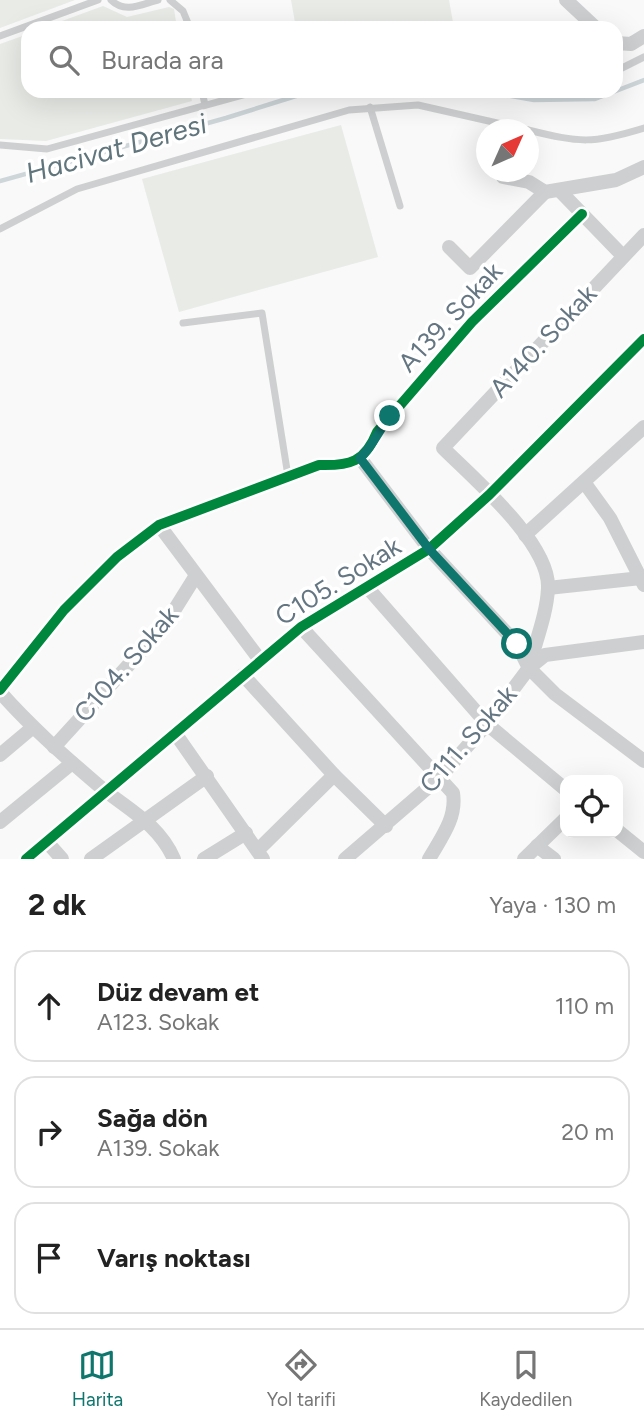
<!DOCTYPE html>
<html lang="tr">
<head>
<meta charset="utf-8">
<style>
	:root { --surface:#fff; --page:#f2f2f2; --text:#222; --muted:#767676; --line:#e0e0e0; --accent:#0f766e }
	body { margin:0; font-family:Figtree,sans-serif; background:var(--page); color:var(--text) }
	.controls { position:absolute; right:21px; bottom:21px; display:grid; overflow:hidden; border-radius:14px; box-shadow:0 7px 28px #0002 }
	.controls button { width:63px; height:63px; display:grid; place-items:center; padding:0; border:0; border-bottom:2px solid var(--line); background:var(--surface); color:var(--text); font:35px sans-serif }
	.compass { position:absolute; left:476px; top:119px; width:63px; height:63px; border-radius:50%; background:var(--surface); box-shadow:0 7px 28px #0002; rotate:45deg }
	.stop { position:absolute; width:21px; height:21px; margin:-16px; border:5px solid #0f766e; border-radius:50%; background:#fff }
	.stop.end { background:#0f766e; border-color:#fff; box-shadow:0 2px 7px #0008 }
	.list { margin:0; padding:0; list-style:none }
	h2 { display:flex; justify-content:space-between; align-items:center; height:91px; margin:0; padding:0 28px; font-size:30px }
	h2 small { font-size:23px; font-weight:400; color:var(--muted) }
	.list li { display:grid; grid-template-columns:46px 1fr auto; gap:21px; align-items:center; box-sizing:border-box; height:112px; margin:0 14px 14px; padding:0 14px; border:2px solid var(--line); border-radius:21px }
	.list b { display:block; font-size:26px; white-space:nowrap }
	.list p { margin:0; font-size:23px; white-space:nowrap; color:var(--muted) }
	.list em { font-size:23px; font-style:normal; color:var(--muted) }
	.icon { flex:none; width:38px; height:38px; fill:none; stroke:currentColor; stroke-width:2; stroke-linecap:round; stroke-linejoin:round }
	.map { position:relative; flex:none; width:644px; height:859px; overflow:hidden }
	.search { position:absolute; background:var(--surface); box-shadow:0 7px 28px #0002; left:21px; right:21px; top:21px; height:77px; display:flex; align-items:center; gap:18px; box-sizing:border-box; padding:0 24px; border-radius:21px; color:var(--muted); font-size:26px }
	.sheet { height:469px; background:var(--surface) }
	nav { display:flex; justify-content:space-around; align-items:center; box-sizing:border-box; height:98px; border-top:2px solid var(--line); background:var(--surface); font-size:19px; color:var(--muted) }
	nav a { display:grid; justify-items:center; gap:4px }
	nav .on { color:var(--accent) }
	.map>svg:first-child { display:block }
	.green { fill:#e8ebe6 }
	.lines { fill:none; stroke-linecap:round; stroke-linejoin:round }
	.stream { stroke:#ced6d9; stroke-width:4.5 }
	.service { stroke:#cecfd0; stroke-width:7 }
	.minor { stroke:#cecfd0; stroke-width:14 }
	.cycleway-casing { stroke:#fff; stroke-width:15 }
	.cycleway { stroke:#00873e; stroke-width:10 }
	.route { stroke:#0f766e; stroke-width:9 }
	.labels { text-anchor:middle; stroke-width:7; stroke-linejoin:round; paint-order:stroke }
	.street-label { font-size:26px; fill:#657683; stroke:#fff }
	.water-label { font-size:28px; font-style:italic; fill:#60757c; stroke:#fff }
</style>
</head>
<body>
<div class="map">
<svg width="644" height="859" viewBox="0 0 644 859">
	<rect width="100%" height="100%" fill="#f9f9f9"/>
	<g class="green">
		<path d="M 0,0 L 75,0 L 0,28 Z"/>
		<path d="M 291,0 L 449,0 L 454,28 L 296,28 Z"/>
		<path d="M 103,6 L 127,17 L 169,7 L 174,9 L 177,28 L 43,28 Z"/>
		<path d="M 28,34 L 28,91 L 190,91 L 192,101 L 46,141 L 0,139 L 0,44 Z"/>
		<path d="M 341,125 L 378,257 L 179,312 L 142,179 Z"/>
	</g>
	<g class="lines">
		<g class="stream">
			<path d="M 483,91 L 534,100 L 595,99 L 644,80"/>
			<path d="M 0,181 L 226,118 L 312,91"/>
		</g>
		<g class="service">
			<path d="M 111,0 C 125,14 142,4 158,0"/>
			<path d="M 170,0 L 183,11 L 190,28"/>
			<path d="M 0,36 L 98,0"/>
			<path d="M 616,71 L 644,57"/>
			<path d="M 202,91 L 205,105"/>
			<path d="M 370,107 L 400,206"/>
			<path d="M 528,130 C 581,143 592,144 644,128"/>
			<path d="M 0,145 L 47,149 L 257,91"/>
			<path d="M 0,229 L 77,189 L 349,110 L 418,105 L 528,130"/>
			<path d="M 183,323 L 262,313 L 288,476"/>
		</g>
		<g class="minor">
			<path d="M 566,0 L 596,28"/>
			<path d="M 616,43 L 631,44 L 644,36"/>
			<path d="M 503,177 L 529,182 L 545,192 L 616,180 L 644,167"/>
			<path d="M 559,190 L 623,256"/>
			<path d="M 449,247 L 470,268 L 545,192"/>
			<path d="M 360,458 L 429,549 L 517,644 L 529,668 L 555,694 L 644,761"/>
			<path d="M 584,482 L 610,518 L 644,585"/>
			<path d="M 159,525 L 260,660"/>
			<path d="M 525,535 L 644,427"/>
			<path d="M 367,587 L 487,724 L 565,789"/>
			<path d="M 548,588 L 641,578"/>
			<path d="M 301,627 L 453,793 C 457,818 441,838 429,859"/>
			<path d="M 529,668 C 535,643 547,614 548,588 C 550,543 473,478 443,448 L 644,235"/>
			<path d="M 243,675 L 334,775 L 386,826"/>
			<path d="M 0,690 L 64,610 L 117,557 L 159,525 L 319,465 C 350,466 365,462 377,432 L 472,322 L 582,214"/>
			<path d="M 0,692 C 30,726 63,755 98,785 C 127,809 158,823 174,859"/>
			<path d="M 175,733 L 263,859"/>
			<path d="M 54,747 L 165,625 L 195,577"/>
			<path d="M 0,755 L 32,728"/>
			<path d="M 0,822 L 72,763"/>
			<path d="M 618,831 L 644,852"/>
			<path d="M 47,842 L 62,859"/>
			<path d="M 537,846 L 554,859"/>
			<path d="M 258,850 L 334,775"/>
			<path d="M 26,859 L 301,627 L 429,549 L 489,495 L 644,339"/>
			<path d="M 91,859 L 207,776"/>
			<path d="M 204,859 L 246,833"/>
			<path d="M 345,859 L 439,778 L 487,724 L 529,668 L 545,655 L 644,642"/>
			<path d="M 524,859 L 565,819"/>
		</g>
		<g class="cycleway-casing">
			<g id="cycleway">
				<path d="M 0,690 L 64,610 L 117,557 L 159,525 L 319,465 C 350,466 365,462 377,432 L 472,322 L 582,214"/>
				<path d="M 26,859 L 301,627 L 429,549 L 489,495 L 644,339"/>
			</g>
		</g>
		<use href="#cycleway" class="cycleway"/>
	</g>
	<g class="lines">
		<path class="route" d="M 390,416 C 379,430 373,446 360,458 L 429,549 L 517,644"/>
	</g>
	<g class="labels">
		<g class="street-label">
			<text transform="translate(450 317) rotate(-47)" y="9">A139. Sokak</text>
			<text transform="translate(543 341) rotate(-47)" y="9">A140. Sokak</text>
			<text transform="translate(338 581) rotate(-32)" y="9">C105. Sokak</text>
			<text transform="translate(126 664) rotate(-49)" y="9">C104. Sokak</text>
			<text transform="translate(468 739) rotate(-49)" y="9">C111. Sokak</text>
		</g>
		<g class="water-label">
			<text transform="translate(116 148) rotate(-16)" y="10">Hacivat Deresi</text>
		</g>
	</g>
</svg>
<div class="controls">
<button><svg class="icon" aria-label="locate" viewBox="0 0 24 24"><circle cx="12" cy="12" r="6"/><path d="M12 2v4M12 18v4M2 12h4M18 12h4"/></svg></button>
</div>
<svg class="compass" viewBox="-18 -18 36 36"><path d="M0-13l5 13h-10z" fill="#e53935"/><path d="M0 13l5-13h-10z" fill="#767676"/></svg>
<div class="stop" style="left:517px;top:644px"></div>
<div class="stop end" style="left:390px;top:416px"></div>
<div class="search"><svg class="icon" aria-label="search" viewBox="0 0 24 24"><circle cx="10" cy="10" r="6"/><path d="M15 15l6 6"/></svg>Burada ara</div>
</div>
<section class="sheet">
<h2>2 dk<small>Yaya · 130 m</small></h2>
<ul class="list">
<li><svg class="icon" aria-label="ahead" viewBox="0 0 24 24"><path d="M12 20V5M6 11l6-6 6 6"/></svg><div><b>Düz devam et</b><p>A123. Sokak</p></div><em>110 m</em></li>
<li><svg class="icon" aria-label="right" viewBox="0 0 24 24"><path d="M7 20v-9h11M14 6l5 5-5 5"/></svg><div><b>Sağa dön</b><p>A139. Sokak</p></div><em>20 m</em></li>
<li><svg class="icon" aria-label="arrive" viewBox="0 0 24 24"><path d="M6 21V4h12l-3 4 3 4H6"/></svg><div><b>Varış noktası</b></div></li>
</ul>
</section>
<nav>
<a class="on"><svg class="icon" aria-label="map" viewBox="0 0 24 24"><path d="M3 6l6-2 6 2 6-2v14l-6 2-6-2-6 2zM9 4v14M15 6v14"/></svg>Harita</a>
<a><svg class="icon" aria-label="directions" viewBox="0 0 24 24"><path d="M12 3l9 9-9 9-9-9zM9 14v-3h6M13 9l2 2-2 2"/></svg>Yol tarifi</a>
<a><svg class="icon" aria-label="saved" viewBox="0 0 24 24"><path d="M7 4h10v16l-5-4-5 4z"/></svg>Kaydedilen</a>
</nav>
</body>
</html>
